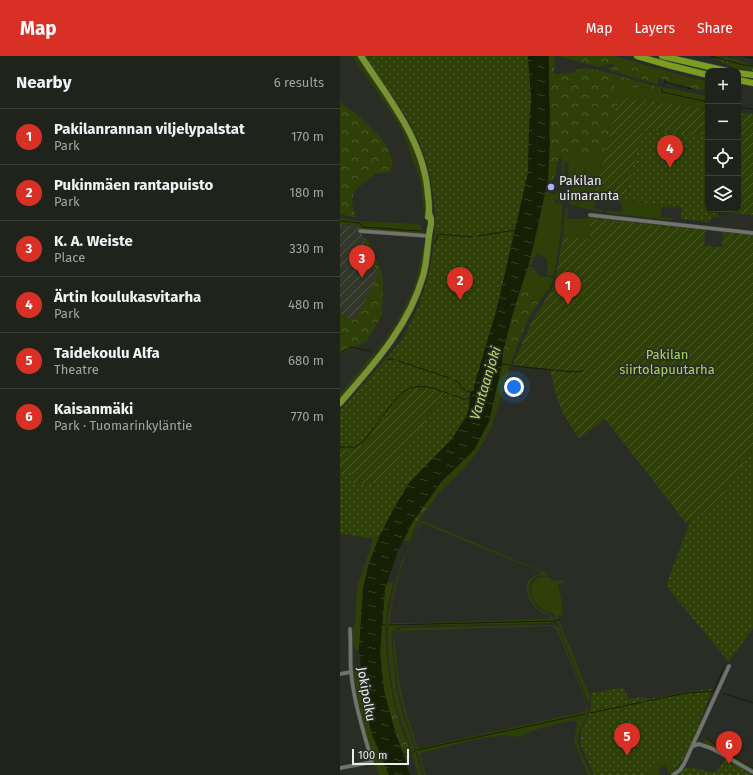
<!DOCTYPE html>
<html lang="en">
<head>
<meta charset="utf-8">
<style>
	:root { --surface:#20221c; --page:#2d2f29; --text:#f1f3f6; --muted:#a2a4a3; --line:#3d3f3b; --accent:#d93025 }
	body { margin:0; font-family:"Fira Sans",sans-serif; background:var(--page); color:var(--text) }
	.controls { position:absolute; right:12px; top:12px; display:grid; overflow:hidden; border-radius:8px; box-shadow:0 1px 3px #0004 }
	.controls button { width:36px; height:36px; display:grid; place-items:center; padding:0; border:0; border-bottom:1px solid var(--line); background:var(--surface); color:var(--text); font:20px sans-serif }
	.scale { position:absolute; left:12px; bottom:10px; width:57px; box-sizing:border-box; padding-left:4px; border:2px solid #ebede9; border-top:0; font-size:11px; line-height:14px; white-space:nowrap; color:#ebede9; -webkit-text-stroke:3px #2a2d26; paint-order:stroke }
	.you { position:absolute; left:174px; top:331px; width:14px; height:14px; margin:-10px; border:3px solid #fff; border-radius:50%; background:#1a73e8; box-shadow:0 0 0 6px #1a73e833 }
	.badge { display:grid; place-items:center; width:26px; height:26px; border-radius:50%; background:var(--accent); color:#fff; font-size:13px; font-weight:700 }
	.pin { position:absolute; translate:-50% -33px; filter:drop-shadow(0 1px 2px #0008) }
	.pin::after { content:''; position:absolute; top:21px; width:14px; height:12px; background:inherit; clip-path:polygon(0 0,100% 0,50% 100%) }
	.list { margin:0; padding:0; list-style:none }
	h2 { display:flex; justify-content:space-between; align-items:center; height:52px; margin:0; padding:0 16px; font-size:17px }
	h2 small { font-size:13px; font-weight:400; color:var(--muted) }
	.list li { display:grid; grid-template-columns:26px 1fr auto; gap:12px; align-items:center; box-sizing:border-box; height:56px; padding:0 16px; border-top:1px solid var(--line) }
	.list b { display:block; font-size:15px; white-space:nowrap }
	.list p { margin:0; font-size:13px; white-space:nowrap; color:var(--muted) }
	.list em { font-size:13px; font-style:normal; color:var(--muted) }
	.icon { flex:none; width:22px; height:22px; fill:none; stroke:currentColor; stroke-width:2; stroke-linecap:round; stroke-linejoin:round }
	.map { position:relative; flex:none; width:413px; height:719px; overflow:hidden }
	header { display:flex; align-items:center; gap:24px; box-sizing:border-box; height:56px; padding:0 20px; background:var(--accent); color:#fff }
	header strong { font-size:19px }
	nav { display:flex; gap:22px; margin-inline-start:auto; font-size:14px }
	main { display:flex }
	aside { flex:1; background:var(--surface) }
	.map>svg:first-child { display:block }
	.industrial { fill:url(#industrial-furrows) }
	.grass { fill:#2e4008; fill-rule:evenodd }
	.forest { fill:url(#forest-crowns) }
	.park { fill:url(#park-dots) }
	.garden { fill:url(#garden-furrows) }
	.water { fill:url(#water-ripples) }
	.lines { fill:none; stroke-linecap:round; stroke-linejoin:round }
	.stream { stroke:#151f03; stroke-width:1 }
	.minor-casing { stroke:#474943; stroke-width:4.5 }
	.primary-casing { stroke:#474943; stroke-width:7 }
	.trunk-casing { stroke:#474943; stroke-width:7 }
	.minor { stroke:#70746c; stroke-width:3.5 }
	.primary { stroke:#789432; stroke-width:6 }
	.trunk { stroke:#7b9e1e; stroke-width:6 }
	.poi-dot { fill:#a4b1fc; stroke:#2a2d26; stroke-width:1.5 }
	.labels { text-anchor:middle; stroke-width:3.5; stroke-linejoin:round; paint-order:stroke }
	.poi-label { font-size:13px; fill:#ebede9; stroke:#2a2d26; text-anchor:start }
	.park-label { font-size:13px; fill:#aad45d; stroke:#2a2d26 }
	.street-label { font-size:13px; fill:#ebede9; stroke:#2a2d26 }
	.water-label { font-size:14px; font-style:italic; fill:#b3de66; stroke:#2a2d26 }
</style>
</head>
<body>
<header>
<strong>Map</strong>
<nav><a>Map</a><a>Layers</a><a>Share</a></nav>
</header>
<main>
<aside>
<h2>Nearby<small>6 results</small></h2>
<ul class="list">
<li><span class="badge">1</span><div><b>Pakilanrannan viljelypalstat</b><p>Park</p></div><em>170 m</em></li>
<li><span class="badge">2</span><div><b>Pukinmäen rantapuisto</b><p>Park</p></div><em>180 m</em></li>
<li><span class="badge">3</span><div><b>K. A. Weiste</b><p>Place</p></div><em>330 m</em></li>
<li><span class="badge">4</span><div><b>Ärtin koulukasvitarha</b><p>Park</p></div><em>480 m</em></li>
<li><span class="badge">5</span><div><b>Taidekoulu Alfa</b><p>Theatre</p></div><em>680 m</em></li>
<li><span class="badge">6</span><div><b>Kaisanmäki</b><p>Park · Tuomarinkyläntie</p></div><em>770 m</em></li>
</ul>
</aside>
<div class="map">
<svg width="413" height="719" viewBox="0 0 413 719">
	<defs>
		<pattern id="industrial-furrows" width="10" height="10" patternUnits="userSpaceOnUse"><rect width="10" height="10" fill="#32372a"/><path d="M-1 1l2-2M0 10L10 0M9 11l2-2" fill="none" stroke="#505449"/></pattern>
		<pattern id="forest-crowns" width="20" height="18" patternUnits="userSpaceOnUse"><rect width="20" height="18" fill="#2e4008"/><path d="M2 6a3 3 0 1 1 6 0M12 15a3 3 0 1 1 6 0" fill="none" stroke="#4c5c2c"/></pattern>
		<pattern id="park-dots" width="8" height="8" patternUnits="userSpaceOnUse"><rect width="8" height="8" fill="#2e4008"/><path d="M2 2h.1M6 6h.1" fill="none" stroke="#4c5c2c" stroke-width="1.8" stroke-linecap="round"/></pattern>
		<pattern id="garden-furrows" width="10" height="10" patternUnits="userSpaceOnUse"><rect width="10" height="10" fill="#2e4008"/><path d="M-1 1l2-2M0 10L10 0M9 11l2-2" fill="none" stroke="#4c5c2c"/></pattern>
		<pattern id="water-ripples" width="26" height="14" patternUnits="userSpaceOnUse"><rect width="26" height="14" fill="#151f03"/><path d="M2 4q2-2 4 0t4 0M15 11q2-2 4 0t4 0" fill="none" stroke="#374028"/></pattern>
	</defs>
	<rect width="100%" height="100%" fill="#2a2d26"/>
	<path class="industrial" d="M 0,168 L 18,169 L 39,219 L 17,261 L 10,263 L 0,257 Z"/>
	<g class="grass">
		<path d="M 12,0 L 18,0 L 21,8 L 26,13 C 53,52 77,87 85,135 C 86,144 89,157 85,165 L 80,124 L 63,76 L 47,50 Z"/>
		<path d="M 263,0 L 275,0 L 347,21 L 368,25 L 368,29 C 339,24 310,17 282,7 L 280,17 L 277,16 L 279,6 Z"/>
		<path d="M 277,19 L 279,20 L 278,28 L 313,34 L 315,30 L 368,40 L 368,53 L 272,40 Z"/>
		<path d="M 264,100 L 254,142 L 256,143 L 254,153 L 263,154 L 263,156 C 251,155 241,150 229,149 L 229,140 L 247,139 L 246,112 L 245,112 L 245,121 L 228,121 L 229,107 L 225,106 L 224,111 L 225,124 L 223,124 L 221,101 Z"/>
		<path d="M 231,122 L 246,122 L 246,139 L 232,139 Z"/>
		<path d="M 217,135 L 222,136 L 222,145 L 214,144 L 214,147 L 218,148 L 218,146 L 222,148 L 222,169 L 214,219 L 208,220 L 207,219 L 208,204 L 198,197 L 193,203 L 192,209 L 188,209 L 197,177 L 205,136 L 216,138 Z"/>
		<path d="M 283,144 L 338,151 L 338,152 L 322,151 L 321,161 L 332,162 L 332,164 L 267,157 L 267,155 L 281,156 Z"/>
		<path d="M 228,152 L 227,163 L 239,163 L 250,162 L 250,183 L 223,181 L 225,154 Z"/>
		<path d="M 0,162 L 17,165 L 77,168 L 81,170 L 82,177 L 78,178 L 20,173 L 18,169 L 0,168 Z"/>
		<path d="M 84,187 C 85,190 84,197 84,202 C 80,236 61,267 41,294 L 39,295 L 38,293 C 54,272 69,248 76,223 C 80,211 81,199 84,187 Z"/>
		<path d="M 188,211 L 193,211 L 199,220 L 213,222 C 212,231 204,239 199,246 C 191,238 186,233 188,222 L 185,219 Z"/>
		<path d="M 164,293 L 173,301 L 152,370 C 138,400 122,415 98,438 L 95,435 L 101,426 L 134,394 Z"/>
		<path d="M 35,296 L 38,297 L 27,313 L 0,343 L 0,338 Z"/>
		<path d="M 81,465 L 83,465 L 206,517 L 207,519 C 199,519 192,520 190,529 C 187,536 194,550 201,554 C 207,558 212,557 215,565 L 210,567 L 61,570 L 54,574 L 51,579 L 56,632 L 62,656 L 74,691 L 82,719 L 78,719 L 71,692 L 57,652 L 53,636 L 48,593 L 48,561 L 52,540 L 61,507 ZM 82,467 L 201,516 L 201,518 C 178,522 186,546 201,556 C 204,558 207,558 210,559 L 211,562 L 208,563 L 84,567 L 50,567 L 50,564 C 54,530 64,496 82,467 Z"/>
		<path d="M 41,477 L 29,507 L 23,532 L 19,593 L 15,593 L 14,591 L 12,573 L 15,569 L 17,531 L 31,491 L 32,479 Z"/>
		<path d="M 200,521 L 209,521 L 212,525 L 225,524 L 222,527 L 218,528 L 221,542 L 223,559 L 217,560 L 250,640 L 249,648 L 215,559 C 211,555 206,556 201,552 C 191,545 186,527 200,521 Z"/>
		<path d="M 47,526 L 53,527 C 52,534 49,541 48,548 C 42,581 48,615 54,647 L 48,650 L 44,635 L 40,596 L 45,533 Z"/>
		<path d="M 214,569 L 217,570 L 219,573 L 247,647 C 250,659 241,669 238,680 C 235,690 248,710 252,719 L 248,719 L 234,685 L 237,669 L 237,667 L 234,664 L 194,674 L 180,681 L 164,679 L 136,683 L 81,697 L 80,700 L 86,719 L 84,719 L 74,686 L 65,659 L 58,634 L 53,589 L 55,576 L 63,572 ZM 210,570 L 214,571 L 218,576 L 247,649 L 244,656 L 79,692 L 77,690 L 64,649 L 59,624 L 54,582 L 55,578 L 59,575 Z"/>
		<path d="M 13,609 L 20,612 L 24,644 L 31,675 L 49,719 L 39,719 C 26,685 17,649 13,612 Z"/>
		<path d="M 366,681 L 372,686 L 413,711 L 413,714 L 363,688 Z"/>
		<path d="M 330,701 L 335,714 L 330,718 L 325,709 L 318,713 L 320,719 L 307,719 L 304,716 L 305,710 Z"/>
	</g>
	<g class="forest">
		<path d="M 209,0 L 215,0 L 214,18 L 232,17 L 240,12 L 257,14 L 277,19 L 273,40 L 279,41 L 264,100 L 219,101 C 216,109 217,119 212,125 L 208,124 C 207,100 211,77 210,53 C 209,36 207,17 209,0 Z"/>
		<path d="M 218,0 L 263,0 L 280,6 L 277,16 L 267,13 L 275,9 L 270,8 L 258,11 Z"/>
		<path d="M 377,0 L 396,3 L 404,7 L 413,9 L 413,15 L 395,12 L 375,3 Z"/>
		<path d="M 282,7 C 310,17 339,24 368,29 L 368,35 L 355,33 L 343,29 L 335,28 L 319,22 L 317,28 L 280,17 Z"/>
		<path d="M 279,20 L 315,30 L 313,34 L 278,28 Z"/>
		<path d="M 0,45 C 4,51 11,54 17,59 C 30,69 61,98 50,116 L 35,118 L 14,135 L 12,148 L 16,161 L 0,158 Z"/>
		<path d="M 23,180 L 30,188 L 42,217 L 43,226 L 42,259 L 26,286 L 11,292 L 0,299 L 0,257 L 10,263 L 17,261 L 38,219 Z"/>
		<path d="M 185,219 L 188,222 C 186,233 191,238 199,246 L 188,263 L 173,301 L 164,293 L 173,257 Z"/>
		<path d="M 95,435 L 98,438 L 78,465 L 69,486 L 64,484 L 72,467 Z"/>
		<path d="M 51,647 L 54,647 L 57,660 L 70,695 L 71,700 L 66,703 L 55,675 L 48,650 Z"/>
	</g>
	<g class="park">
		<path d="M 24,0 L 188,0 L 191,41 L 189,74 L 188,117 L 157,252 L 134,330 L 134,334 L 130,336 L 129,353 L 127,360 L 111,384 L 69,427 L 53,454 L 40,480 L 28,482 L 0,477 L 0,355 C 13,339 27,324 40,309 C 47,301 54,294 60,286 C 96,228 106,154 81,90 C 67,57 44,29 24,0 Z"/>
		<path d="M 304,73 L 368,80 L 368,153 L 378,153 L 378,161 L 371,161 L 370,166 L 341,163 L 342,151 L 283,144 Z"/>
		<path d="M 413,392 L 413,572 L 389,606 L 326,530 L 350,465 L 376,449 Z"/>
		<path d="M 281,632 L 284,633 L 289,643 L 303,641 L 308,643 L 355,635 L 372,633 C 364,654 350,700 335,714 L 329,701 L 306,714 L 308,719 L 254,719 L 240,687 L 242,673 L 251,652 L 251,637 Z"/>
		<path d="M 385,703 L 413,719 L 336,719 L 343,712 L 354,712 L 373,717 L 379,713 Z"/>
	</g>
	<g class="garden">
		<path d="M 279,41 L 368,53 L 368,80 L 304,73 L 283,147 L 254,142 Z"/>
		<path d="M 398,57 L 413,58 L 413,159 L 378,156 L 378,153 L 398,153 Z"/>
		<path d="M 250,162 L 365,174 L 364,190 L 382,191 L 383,176 L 413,179 L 413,392 L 376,449 L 346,467 L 265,363 L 239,382 C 221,357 216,344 210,313 L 173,309 L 191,267 L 214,230 L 223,181 L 250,183 Z"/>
		<path d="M 78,332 L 92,333 L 105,337 L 46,420 C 36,430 24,428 11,427 L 12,417 L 0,417 L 0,393 C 11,393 19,392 27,384 L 61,340 L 68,335 Z"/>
	</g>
	<path class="water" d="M 188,0 L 209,0 L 209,43 L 210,53 L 209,75 L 210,85 L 208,124 L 190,204 L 173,257 L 163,295 L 162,308 L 149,366 L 134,394 L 101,426 L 72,467 L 58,495 L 45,533 L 40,596 L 44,635 L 55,675 L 70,719 L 49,719 L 31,676 L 24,644 L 19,593 L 23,532 L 29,507 L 39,481 L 53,454 L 69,427 L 111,384 L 124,364 L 129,353 L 130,336 L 134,334 L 134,330 L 157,252 L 188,117 L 189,74 L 191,41 Z"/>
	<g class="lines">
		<g class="stream">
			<path d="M 371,0 L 404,9 L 413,10"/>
			<path d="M 405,1 L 413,2"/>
			<path d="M 325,26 L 335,29 L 352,33"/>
			<path d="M 324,28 L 325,24"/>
			<path d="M 322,33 L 322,36 L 368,46"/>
			<path d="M 398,51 L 413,53"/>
			<path d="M 0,165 L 20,167 L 22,171 L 80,175"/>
			<path d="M 138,180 L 176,174"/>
			<path d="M 95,187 L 98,178 L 133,181"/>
			<path d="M 0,297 L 11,291 L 30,295"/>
			<path d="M 47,304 L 51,303 L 54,303"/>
			<path d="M 58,305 L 109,322"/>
			<path d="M 162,308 L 170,309"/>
			<path d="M 173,310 L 233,316 L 243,315"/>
			<path d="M 115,324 L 118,326 L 123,333 L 130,336"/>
			<path d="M 113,339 L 123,343 L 129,342"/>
			<path d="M 54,345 C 71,324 87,329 109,338"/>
			<path d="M 0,391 L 15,391 L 23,386 L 52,348"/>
			<path d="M 222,563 L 223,563"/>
			<path d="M 217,564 L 219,564"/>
			<path d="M 42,569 L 45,569"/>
			<path d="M 49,569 L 215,565"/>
			<path d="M 374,634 L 384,611"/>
			<path d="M 383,637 L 413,647"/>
			<path d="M 307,645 L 347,637 L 375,635"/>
			<path d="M 250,657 L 303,646"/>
			<path d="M 366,682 L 384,695 L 413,712"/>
			<path d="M 77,694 L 245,658"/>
			<path d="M 73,696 L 75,695"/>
			<path d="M 64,699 L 70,697"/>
		</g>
		<g class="minor-casing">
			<g id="minor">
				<path d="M 250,159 L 413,177"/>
				<path d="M 20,175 L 89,180"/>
				<path d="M 0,618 L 11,616"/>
				<path d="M 353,690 L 359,688 L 373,693 L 413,716"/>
				<path d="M 0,712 L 32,706 C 24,677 14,647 11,616 C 10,602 11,587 10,573"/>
				<path d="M 333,719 L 340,714 L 344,708 L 389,610"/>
			</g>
		</g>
		<g class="primary-casing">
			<g id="primary">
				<path d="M 21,0 C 49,43 85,86 88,140 C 89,147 90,154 88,161"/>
				<path d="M 0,347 C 34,308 69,270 83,220 C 88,203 87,185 91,168 L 91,163 L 89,157"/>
			</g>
		</g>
		<g class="trunk-casing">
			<g id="trunk">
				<path d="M 297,0 L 328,9 L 368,19"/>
				<path d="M 322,0 L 387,15"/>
				<path d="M 398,17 L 413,19"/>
				<path d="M 398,24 L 413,27"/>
			</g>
		</g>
		<use href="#minor" class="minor"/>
		<use href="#primary" class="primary"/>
		<use href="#trunk" class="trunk"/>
	</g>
	<circle class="poi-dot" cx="211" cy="131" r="4"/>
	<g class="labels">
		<g class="poi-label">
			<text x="219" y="129">Pakilan<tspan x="219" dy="15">uimaranta</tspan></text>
		</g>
		<g class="park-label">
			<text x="327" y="303">Pakilan<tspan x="327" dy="15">siirtolapuutarha</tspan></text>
		</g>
		<g class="street-label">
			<text transform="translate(27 638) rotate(80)" y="5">Jokipolku</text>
		</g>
		<g class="water-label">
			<text transform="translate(145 327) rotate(-73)" y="5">Vantaanjoki</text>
		</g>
	</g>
</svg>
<div class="controls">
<button>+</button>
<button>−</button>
<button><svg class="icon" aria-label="locate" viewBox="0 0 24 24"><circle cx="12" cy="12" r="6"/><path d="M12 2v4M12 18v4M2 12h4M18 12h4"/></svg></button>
<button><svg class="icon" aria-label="layers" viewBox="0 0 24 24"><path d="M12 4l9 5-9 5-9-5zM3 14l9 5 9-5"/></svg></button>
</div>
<div class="scale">100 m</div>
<div class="you"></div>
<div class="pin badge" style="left:228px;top:249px">1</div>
<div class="pin badge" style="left:120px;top:244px">2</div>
<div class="pin badge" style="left:22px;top:222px">3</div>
<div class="pin badge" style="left:330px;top:112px">4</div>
<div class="pin badge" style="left:287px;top:700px">5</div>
<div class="pin badge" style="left:389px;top:708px">6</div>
</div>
</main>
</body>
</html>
